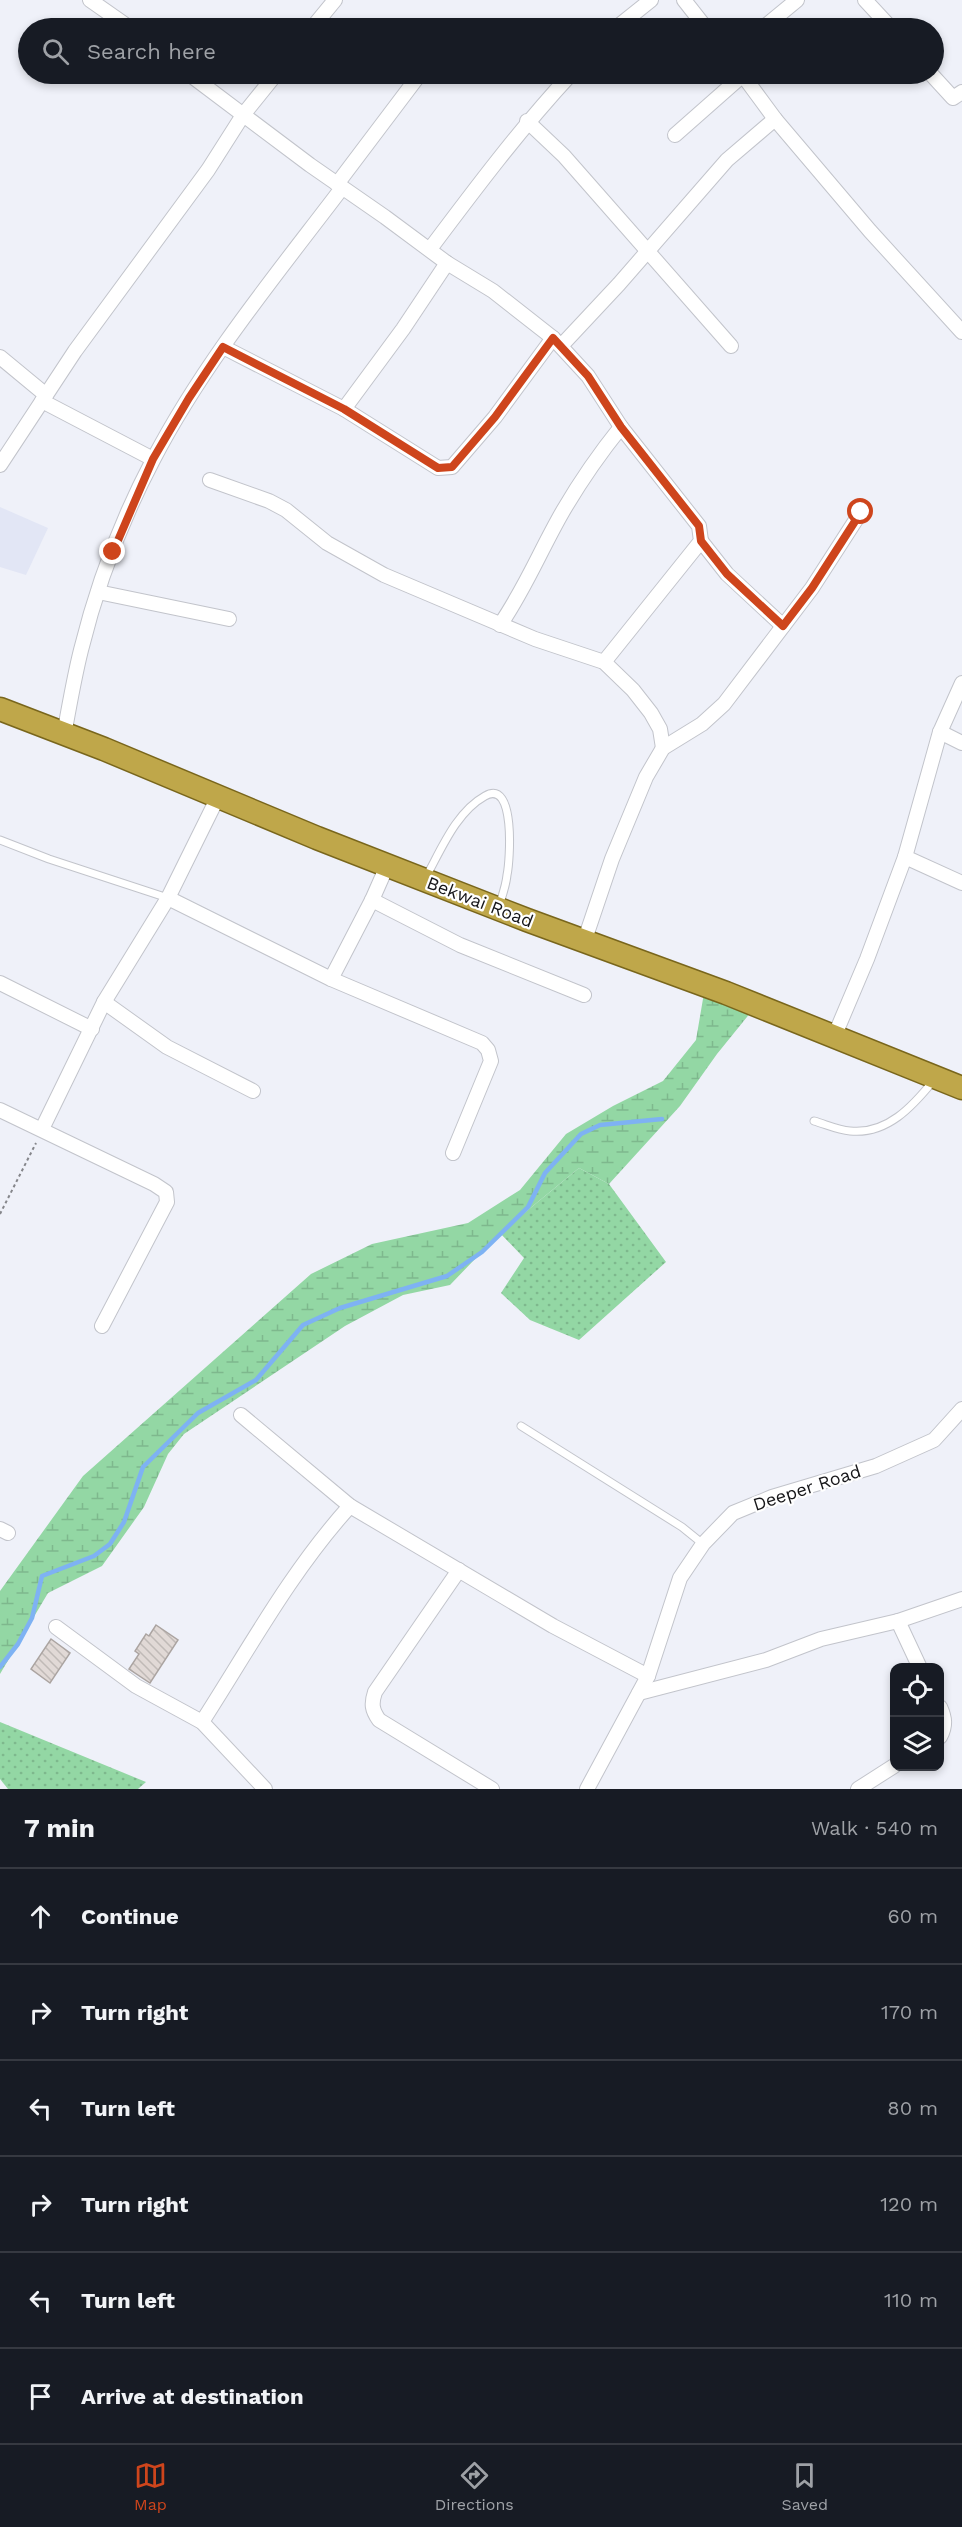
<!DOCTYPE html>
<html lang="en">
<head>
<meta charset="utf-8">
<style>
	:root { --surface:#171b24; --page:#242831; --text:#f1f3f6; --muted:#9ea1a6; --line:#363941; --accent:#ce451c }
	body { margin:0; font-family:"Work Sans",sans-serif; background:var(--page); color:var(--text) }
	.controls { position:absolute; right:18px; bottom:18px; display:grid; overflow:hidden; border-radius:12px; box-shadow:0 3px 9px #0003 }
	.controls button { width:54px; height:54px; display:grid; place-items:center; padding:0; border:0; border-bottom:2px solid var(--line); background:var(--surface); color:var(--text); font:30px sans-serif }
	.stop { position:absolute; width:18px; height:18px; margin:-14px; border:4px solid #ce451c; border-radius:50%; background:#fff }
	.stop.end { background:#ce451c; border-color:#fff; box-shadow:0 2px 6px #0008 }
	.list { margin:0; padding:0; list-style:none }
	h2 { display:flex; justify-content:space-between; align-items:center; height:78px; margin:0; padding:0 24px; font-size:26px }
	h2 small { font-size:20px; font-weight:400; color:var(--muted) }
	.list li { display:grid; grid-template-columns:39px 1fr auto; gap:18px; align-items:center; box-sizing:border-box; height:96px; padding:0 24px; border-top:2px solid var(--line) }
	.list b { display:block; font-size:22px; white-space:nowrap }
	.list em { font-size:20px; font-style:normal; color:var(--muted) }
	.icon { flex:none; width:33px; height:33px; fill:none; stroke:currentColor; stroke-width:2; stroke-linecap:round; stroke-linejoin:round }
	.map { position:relative; flex:none; width:962px; height:1789px; overflow:hidden }
	.search { position:absolute; background:var(--surface); box-shadow:0 3px 9px #0003; left:18px; right:18px; top:18px; height:66px; display:flex; align-items:center; gap:15px; box-sizing:border-box; padding:0 21px; border-radius:33px; color:var(--muted); font-size:22px }
	.sheet { height:654px; background:var(--surface) }
	nav { display:flex; justify-content:space-around; align-items:center; box-sizing:border-box; height:84px; border-top:2px solid var(--line); background:var(--surface); font-size:16px; color:var(--muted) }
	nav a { display:grid; justify-items:center; gap:3px }
	nav .on { color:var(--accent) }
	.map>svg:first-child { display:block }
	.built { fill:#e2e6f5 }
	.grass { fill:url(#grass-dots) }
	.wetland { fill:url(#wetland-marsh) }
	.lines { fill:none; stroke-linecap:round; stroke-linejoin:round }
	.stream { stroke:#7eb2f3; stroke-width:4.5 }
	.building { fill:url(#building-back-hatch); stroke:#aba4a1; stroke-width:1.5 }
	.service-casing { stroke:#c2c4cb; stroke-width:9 }
	.minor-casing { stroke:#c2c4cb; stroke-width:16 }
	.trunk-casing { stroke:#79661c; stroke-width:25 }
	.path { stroke:#85868b; stroke-width:2; stroke-dasharray:3 3; stroke-linecap:butt }
	.service { stroke:#fff; stroke-width:7 }
	.minor { stroke:#fff; stroke-width:14 }
	.trunk { stroke:#bfa74a; stroke-width:22 }
	.route { stroke:#ce451c; stroke-width:8 }
	.labels { text-anchor:middle; stroke-width:4.5; stroke-linejoin:round; paint-order:stroke }
	.street-label { font-size:18px; fill:#161619; stroke:#fff }
</style>
</head>
<body>
<div class="map">
<svg width="962" height="1789" viewBox="0 0 962 1789">
	<defs>
		<pattern id="grass-dots" width="8" height="8" patternUnits="userSpaceOnUse" patternTransform="scale(1.5)"><rect width="8" height="8" fill="#93d7a4"/><path d="M2 2h.1M6 6h.1" fill="none" stroke="#7eb88d" stroke-width="1.8" stroke-linecap="round"/></pattern>
		<pattern id="wetland-marsh" width="20" height="14" patternUnits="userSpaceOnUse" patternTransform="scale(1.5)"><rect width="20" height="14" fill="#93d7a4"/><path d="M1 5h8M5 5V1M11 12h8M15 12V8" fill="none" stroke="#7eb88d"/></pattern>
		<pattern id="building-back-hatch" width="6" height="6" patternUnits="userSpaceOnUse" patternTransform="scale(1.5)"><rect width="6" height="6" fill="#e1d9d6"/><path d="M-1 5l2 2M0 0l6 6M5-1l2 2" fill="none" stroke="#c0bab7"/></pattern>
	</defs>
	<rect width="100%" height="100%" fill="#eff1f9"/>
	<path class="built" d="M 0,507 L 48,528 L 26,575 L 0,567 Z"/>
	<g class="grass">
		<path d="M 579,1168 L 609,1184 L 666,1262 L 579,1340 L 530,1320 L 501,1293 L 524,1258 L 500,1233 Z"/>
		<path d="M 0,1722 L 146,1782 L 138,1789 L 8,1789 L 0,1779 Z"/>
	</g>
	<path class="wetland" d="M 704,993 L 751,1012 L 717,1054 L 680,1106 L 609,1184 L 579,1168 L 500,1233 L 450,1285 L 403,1295 L 345,1326 L 184,1434 L 168,1454 L 144,1507 L 102,1566 L 48,1593 L 0,1674 L 0,1591 L 83,1476 L 311,1274 L 372,1244 L 468,1223 L 520,1190 L 566,1134 L 613,1106 L 663,1081 L 696,1040 Z"/>
	<g class="lines">
		<path class="stream" d="M 0,1667 L 18,1644 L 32,1618 L 42,1576 L 94,1556 L 110,1544 L 124,1522 L 143,1467 L 198,1413 L 256,1380 L 303,1325 L 340,1308 L 447,1276 L 482,1252 L 528,1207 L 545,1173 L 581,1134 L 600,1125 L 662,1119"/>
	</g>
	<g class="building">
		<path d="M 156,1625 L 178,1640 L 150,1683 L 129,1669 L 139,1654 L 135,1651 L 146,1634 L 149,1636 Z"/>
		<path d="M 51,1639 L 70,1653 L 50,1683 L 31,1669 Z"/>
	</g>
	<g class="lines">
		<g class="service-casing">
			<g id="service">
				<path d="M 0,840 L 49,859 L 168,898"/>
				<path d="M 426,877 C 441,850 456,812 485,796 C 516,778 510,861 507,875 C 506,886 502,896 499,906"/>
				<path d="M 814,1121 C 825,1124 838,1130 850,1131 C 887,1135 913,1106 934,1080"/>
				<path d="M 521,1426 L 682,1527 L 703,1544"/>
			</g>
		</g>
		<g class="minor-casing">
			<g id="minor">
				<path d="M 90,0 L 130,28"/>
				<path d="M 684,0 L 706,28"/>
				<path d="M 865,0 L 891,28"/>
				<path d="M 312,28 L 335,0"/>
				<path d="M 616,28 L 651,0"/>
				<path d="M 763,28 L 797,0"/>
				<path d="M 189,74 L 310,165 L 385,217 L 447,263 L 493,291 L 553,338 L 588,376 L 621,427 L 699,526 L 701,541 L 604,662"/>
				<path d="M 742,74 L 775,119 L 870,231 L 962,332"/>
				<path d="M 931,74 L 953,98 L 962,92"/>
				<path d="M 527,121 L 564,156 L 731,346"/>
				<path d="M 675,135 L 743,75"/>
				<path d="M 337,184 L 420,74"/>
				<path d="M 430,249 C 475,189 520,129 571,74"/>
				<path d="M 561,346 L 619,284 L 727,160 L 775,119"/>
				<path d="M 223,347 L 344,409 L 438,468 L 452,467 L 495,417 L 553,338"/>
				<path d="M 0,357 L 46,395"/>
				<path d="M 42,401 L 153,459"/>
				<path d="M 344,409 L 403,329 L 447,263"/>
				<path d="M 0,465 L 75,351 L 208,170 L 243,115 L 276,74"/>
				<path d="M 210,480 L 269,501 L 286,510 L 327,543 L 384,575 L 535,639 L 604,662 L 633,690 L 651,713 L 660,729 L 663,748"/>
				<path d="M 701,541 L 727,574 L 783,626"/>
				<path d="M 98,592 L 229,619"/>
				<path d="M 500,625 C 525,589 541,549 563,511 C 580,482 600,453 621,427"/>
				<path d="M 940,732 L 962,743"/>
				<path d="M 64,735 C 69,707 74,678 81,650 C 97,585 122,519 153,460 C 204,362 276,275 342,188"/>
				<path d="M 905,857 L 962,883"/>
				<path d="M 168,898 L 331,979 L 482,1043 L 488,1050 L 491,1061 L 453,1153"/>
				<path d="M 372,900 L 460,945 L 584,995"/>
				<path d="M 584,942 L 612,859 L 646,777 L 663,748 L 702,724 L 724,704 L 812,588 L 861,512"/>
				<path d="M 331,979 L 372,900 L 387,866"/>
				<path d="M 0,983 L 92,1029"/>
				<path d="M 104,1002 L 167,1047 L 253,1091"/>
				<path d="M 834,1037 L 867,959 L 905,857 L 940,732 L 962,683"/>
				<path d="M 0,1110 L 154,1184 L 166,1192 L 167,1202 L 102,1326"/>
				<path d="M 42,1129 L 104,1002 L 168,898 L 218,797"/>
				<path d="M 241,1415 L 350,1506 L 553,1626 L 648,1676"/>
				<path d="M 0,1529 L 8,1533"/>
				<path d="M 459,1570 L 375,1692 C 371,1704 372,1710 379,1720 L 492,1789"/>
				<path d="M 898,1621 L 920,1668"/>
				<path d="M 56,1627 L 136,1686 L 202,1722 L 265,1789"/>
				<path d="M 639,1693 L 766,1660 L 821,1639 L 898,1621 L 962,1599"/>
				<path d="M 940,1707 C 945,1718 946,1726 940,1737"/>
				<path d="M 202,1722 C 249,1649 291,1571 350,1506"/>
				<path d="M 587,1789 L 648,1676 L 680,1578 L 703,1544 L 733,1513 L 772,1497 L 876,1466 L 934,1440 L 962,1409"/>
				<path d="M 858,1789 L 894,1766"/>
			</g>
		</g>
		<g class="trunk-casing">
			<path id="trunk" d="M 0,709 L 104,749 L 317,838 L 527,920 L 726,993 L 962,1088"/>
		</g>
		<path class="path" d="M 0,1214 L 36,1143"/>
		<use href="#service" class="service"/>
		<use href="#minor" class="minor"/>
		<use href="#trunk" class="trunk"/>
	</g>
	<g class="lines">
		<path class="route" d="M 113,552 L 153,459 L 189,398 L 223,347 L 344,409 L 438,468 L 452,467 L 495,417 L 553,338 L 588,376 L 621,427 L 699,526 L 701,541 L 727,574 L 783,626 L 812,588 L 861,512"/>
	</g>
	<g class="labels">
		<g class="street-label">
			<text transform="translate(480 902) rotate(21)" y="6">Bekwai Road</text>
			<text transform="translate(807 1488) rotate(-18)" y="6">Deeper Road</text>
		</g>
	</g>
</svg>
<div class="controls">
<button><svg class="icon" aria-label="locate" viewBox="0 0 24 24"><circle cx="12" cy="12" r="6"/><path d="M12 2v4M12 18v4M2 12h4M18 12h4"/></svg></button>
<button><svg class="icon" aria-label="layers" viewBox="0 0 24 24"><path d="M12 4l9 5-9 5-9-5zM3 14l9 5 9-5"/></svg></button>
</div>
<div class="stop" style="left:861px;top:512px"></div>
<div class="stop end" style="left:113px;top:552px"></div>
<div class="search"><svg class="icon" aria-label="search" viewBox="0 0 24 24"><circle cx="10" cy="10" r="6"/><path d="M15 15l6 6"/></svg>Search here</div>
</div>
<section class="sheet">
<h2>7 min<small>Walk · 540 m</small></h2>
<ul class="list">
<li><svg class="icon" aria-label="ahead" viewBox="0 0 24 24"><path d="M12 20V5M6 11l6-6 6 6"/></svg><div><b>Continue</b></div><em>60 m</em></li>
<li><svg class="icon" aria-label="right" viewBox="0 0 24 24"><path d="M7 20v-9h11M14 6l5 5-5 5"/></svg><div><b>Turn right</b></div><em>170 m</em></li>
<li><svg class="icon" aria-label="left" viewBox="0 0 24 24"><path d="M17 20v-9H6M10 6l-5 5 5 5"/></svg><div><b>Turn left</b></div><em>80 m</em></li>
<li><svg class="icon" aria-label="right" viewBox="0 0 24 24"><path d="M7 20v-9h11M14 6l5 5-5 5"/></svg><div><b>Turn right</b></div><em>120 m</em></li>
<li><svg class="icon" aria-label="left" viewBox="0 0 24 24"><path d="M17 20v-9H6M10 6l-5 5 5 5"/></svg><div><b>Turn left</b></div><em>110 m</em></li>
<li><svg class="icon" aria-label="arrive" viewBox="0 0 24 24"><path d="M6 21V4h12l-3 4 3 4H6"/></svg><div><b>Arrive at destination</b></div></li>
</ul>
</section>
<nav>
<a class="on"><svg class="icon" aria-label="map" viewBox="0 0 24 24"><path d="M3 6l6-2 6 2 6-2v14l-6 2-6-2-6 2zM9 4v14M15 6v14"/></svg>Map</a>
<a><svg class="icon" aria-label="directions" viewBox="0 0 24 24"><path d="M12 3l9 9-9 9-9-9zM9 14v-3h6M13 9l2 2-2 2"/></svg>Directions</a>
<a><svg class="icon" aria-label="saved" viewBox="0 0 24 24"><path d="M7 4h10v16l-5-4-5 4z"/></svg>Saved</a>
</nav>
</body>
</html>
